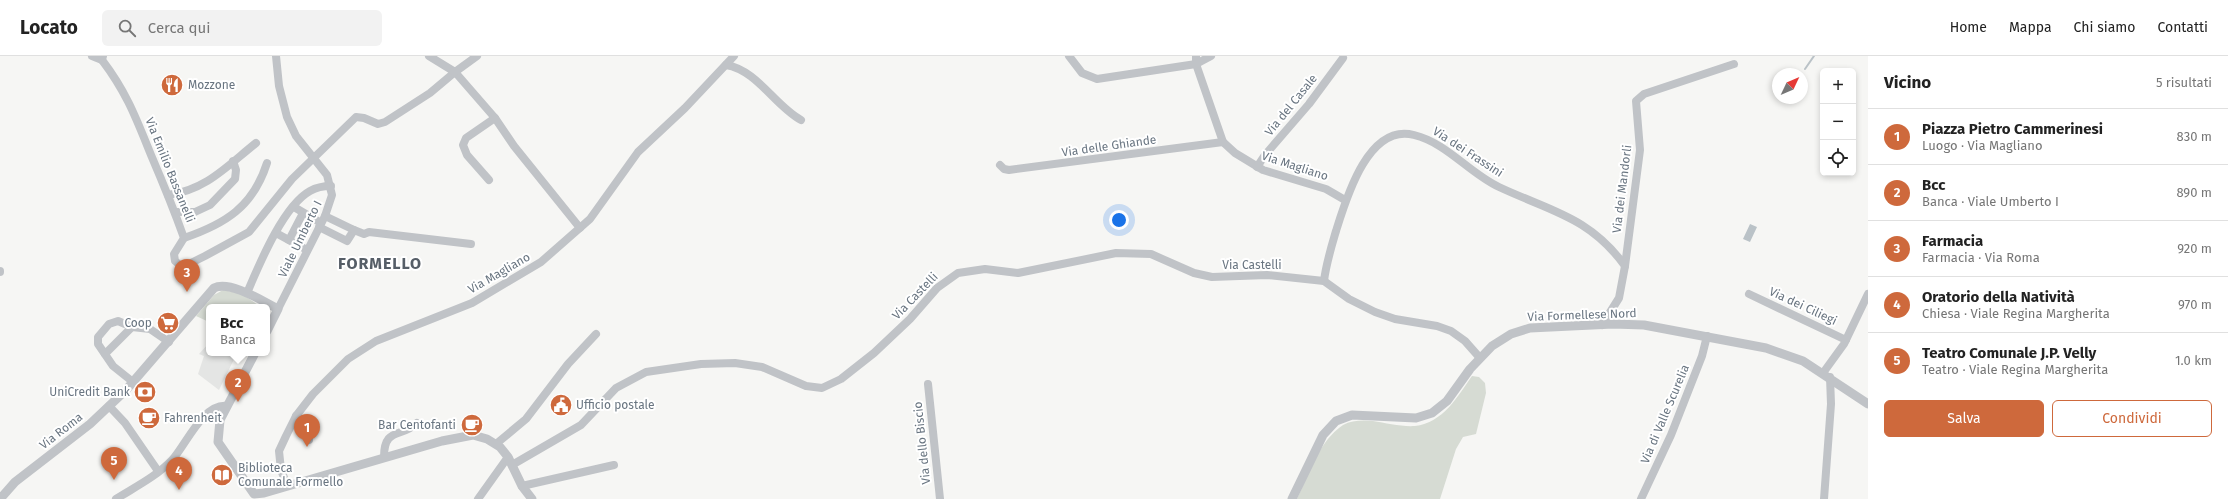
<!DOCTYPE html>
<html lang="it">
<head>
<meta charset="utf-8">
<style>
	:root { --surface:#fff; --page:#f2f2f2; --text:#222; --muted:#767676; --line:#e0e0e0; --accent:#ce693c }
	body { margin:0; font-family:"Fira Sans",sans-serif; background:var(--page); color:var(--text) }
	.controls { position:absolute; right:12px; top:12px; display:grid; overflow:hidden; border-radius:6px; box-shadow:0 2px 6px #0003 }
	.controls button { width:36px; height:36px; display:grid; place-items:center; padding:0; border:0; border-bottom:1px solid var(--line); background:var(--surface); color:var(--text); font:20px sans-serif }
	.compass { position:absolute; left:1772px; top:12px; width:36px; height:36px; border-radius:50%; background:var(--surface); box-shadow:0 2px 6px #0003; rotate:46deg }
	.you { position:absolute; left:1119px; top:164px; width:14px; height:14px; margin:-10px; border:3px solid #fff; border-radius:50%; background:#1a73e8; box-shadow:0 0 0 6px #1a73e833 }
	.badge { display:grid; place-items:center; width:26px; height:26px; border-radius:50%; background:var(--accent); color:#fff; font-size:13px; font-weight:700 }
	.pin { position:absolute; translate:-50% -33px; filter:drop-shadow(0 1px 2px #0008) }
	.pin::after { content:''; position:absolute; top:21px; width:14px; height:12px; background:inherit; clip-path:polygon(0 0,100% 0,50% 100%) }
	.popup { position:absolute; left:206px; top:248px; width:64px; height:52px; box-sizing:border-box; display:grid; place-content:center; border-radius:6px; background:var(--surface); filter:drop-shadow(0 1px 3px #0005); font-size:13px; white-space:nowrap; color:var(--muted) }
	.popup b { font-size:15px; color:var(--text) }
	.popup::after { content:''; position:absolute; left:50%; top:100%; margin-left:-8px; border:8px solid transparent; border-top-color:var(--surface) }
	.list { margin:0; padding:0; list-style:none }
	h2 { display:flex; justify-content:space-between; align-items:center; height:52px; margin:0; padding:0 16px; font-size:17px }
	h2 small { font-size:13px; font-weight:400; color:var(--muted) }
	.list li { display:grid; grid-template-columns:26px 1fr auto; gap:12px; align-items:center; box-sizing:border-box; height:56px; padding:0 16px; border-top:1px solid var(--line) }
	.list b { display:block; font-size:15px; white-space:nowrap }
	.list p { margin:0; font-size:13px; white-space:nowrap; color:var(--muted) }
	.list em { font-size:13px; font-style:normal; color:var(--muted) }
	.actions { display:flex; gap:8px; padding:12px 16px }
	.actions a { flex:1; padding:9px 0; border:1px solid var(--accent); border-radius:6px; text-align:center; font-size:14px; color:var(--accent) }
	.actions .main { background:var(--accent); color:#fff }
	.icon { flex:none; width:22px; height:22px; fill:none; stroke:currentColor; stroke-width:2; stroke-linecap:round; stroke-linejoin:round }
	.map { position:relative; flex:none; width:1868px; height:443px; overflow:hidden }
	header { display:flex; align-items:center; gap:24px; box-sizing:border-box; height:56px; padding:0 20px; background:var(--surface); border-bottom:1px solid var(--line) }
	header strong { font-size:19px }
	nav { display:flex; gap:22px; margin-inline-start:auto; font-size:14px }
	.search { width:280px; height:36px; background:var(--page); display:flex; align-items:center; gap:10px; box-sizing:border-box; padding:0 14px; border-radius:6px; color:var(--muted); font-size:15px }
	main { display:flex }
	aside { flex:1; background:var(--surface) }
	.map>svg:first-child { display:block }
	.built { fill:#e4e5e4 }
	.green { fill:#d6dbd3 }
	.water { fill:#bac2c7 }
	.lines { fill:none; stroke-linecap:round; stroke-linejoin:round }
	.stream { stroke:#bac2c7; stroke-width:2 }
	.minor { stroke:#c0c3c7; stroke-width:8 }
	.tertiary { stroke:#c0c3c7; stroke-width:9 }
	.labels { text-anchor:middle; stroke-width:4; stroke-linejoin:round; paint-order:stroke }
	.poi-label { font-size:12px; fill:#697581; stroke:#fff; text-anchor:start }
	.street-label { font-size:12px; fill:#697581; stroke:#fff }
	.district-label { font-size:16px; font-weight:bold; letter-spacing:1px; fill:#565e67; stroke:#fff }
</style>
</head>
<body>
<header>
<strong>Locato</strong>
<div class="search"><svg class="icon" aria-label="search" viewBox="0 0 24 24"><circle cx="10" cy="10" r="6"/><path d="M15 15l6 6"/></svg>Cerca qui</div>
<nav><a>Home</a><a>Mappa</a><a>Chi siamo</a><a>Contatti</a></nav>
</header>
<main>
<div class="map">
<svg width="1868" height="443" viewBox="0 0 1868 443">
	<rect width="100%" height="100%" fill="#f6f6f4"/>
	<path class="built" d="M 209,287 L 209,297 L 237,297 L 219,334 L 198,318 L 204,300 L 199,298 Z"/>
	<g class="green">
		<path d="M 223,234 L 242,238 L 261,251 L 209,251 L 209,266 L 196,260 L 214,239 Z"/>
		<path d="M 1472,320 L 1479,321 L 1485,327 L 1486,337 L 1476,378 L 1463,381 L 1456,393 L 1440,443 L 1297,443 C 1309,418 1319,385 1343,369 C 1352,364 1363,364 1373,365 C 1386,367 1402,371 1415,370 C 1443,367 1458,340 1472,320 Z"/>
	</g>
	<path class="water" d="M 1750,168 L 1757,171 L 1750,186 L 1743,183 Z"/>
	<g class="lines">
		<path class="stream" d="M 1805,13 L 1814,0"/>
		<g class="minor">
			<path d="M 92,0 L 102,4"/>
			<path d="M 103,0 L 102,4 C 127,37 136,62 151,99 C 163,127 174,154 184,182 L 174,198 L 175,205 L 180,209 L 187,209 L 205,200 L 249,176 L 292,123 L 356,61 L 364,62 L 378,68 L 385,66 L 430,37 L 455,16 L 495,62 L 466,82 L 463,89 L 467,99 L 489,124"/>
			<path d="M 276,0 L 279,30 L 287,61 L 296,80 L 327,119 L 332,139 L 325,160 L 278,253"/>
			<path d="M 429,0 L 455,16 L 477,0"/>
			<path d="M 1069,0 L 1082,17 L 1097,23 L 1196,8 L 1223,86 L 1235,97 L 1263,114 L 1326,133 L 1345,144"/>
			<path d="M 1196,0 L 1196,8 L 1211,0"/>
			<path d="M 726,9 C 757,14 775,50 801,64"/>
			<path d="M 495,62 L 514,90 L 580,172"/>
			<path d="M 1000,109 L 1004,113 L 1009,114 L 1223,86"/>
			<path d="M 1257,111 L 1265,99 L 1309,48 L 1343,2"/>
			<path d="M 168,139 C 206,134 227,110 256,87"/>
			<path d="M 294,151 L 321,167"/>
			<path d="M 175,156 L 195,156 L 210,149 L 235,123 L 236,114 L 233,105"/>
			<path d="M 319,171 L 347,185 L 354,174 L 325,160"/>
			<path d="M 354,174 L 364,178 L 369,176 L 471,188"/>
			<path d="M 276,177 L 307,194"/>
			<path d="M 184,182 C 225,168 253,151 267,107"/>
			<path d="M 289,184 L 303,157"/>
			<path d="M 1625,210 L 1640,94 L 1636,45 L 1644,38 L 1734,8"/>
			<path d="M 0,216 L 0,215"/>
			<path d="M 1324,225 C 1326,208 1331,192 1336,175 C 1346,143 1368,67 1414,79 C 1447,87 1469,117 1499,131 C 1550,155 1590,161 1625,210 L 1619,242 L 1602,269"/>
			<path d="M 247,237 C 259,209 283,150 310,135 C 317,131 324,130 331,130"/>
			<path d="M 1749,238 L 1846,284"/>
			<path d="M 105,298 L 132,271"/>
			<path d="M 1823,317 L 1844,288 L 1868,238"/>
			<path d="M 133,326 L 113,310 L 98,288 L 98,281 L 109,268 L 118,265 L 132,271 L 150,273 L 169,286"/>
			<path d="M 928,328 L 940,443"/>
			<path d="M 109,350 L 125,367 L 158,415"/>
			<path d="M 296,360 L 307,366 L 309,384"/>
			<path d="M 496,388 L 526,363 L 568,308 L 596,278"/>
			<path d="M 384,401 C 384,371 401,382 417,367"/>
			<path d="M 512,409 L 581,369 L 616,332 L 646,316 L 701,308 L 735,307 L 762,311 L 806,330 L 822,332 L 841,323 L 874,297 L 910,263 L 937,232 L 958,217 L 985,213 L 1018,217 L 1116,197 L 1151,198 L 1194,217 L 1212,221 L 1267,219 L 1324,225 L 1349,243 L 1375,256 L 1395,263 L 1437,270 L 1451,275 L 1465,285 L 1480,302"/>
			<path d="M 287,429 L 281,414 L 279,395 L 286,380 L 296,360 L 313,338 L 348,303 L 376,285 L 472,247 L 541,206 L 590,163 L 638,96 L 685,52 L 734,0"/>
			<path d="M 522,430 L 614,409"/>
			<path d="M 116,443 C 135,431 157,420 172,404 C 186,389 203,347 227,350"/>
			<path d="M 478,443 L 508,401"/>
			<path d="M 1641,443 L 1671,379 L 1702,300 L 1707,280"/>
			<path d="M 1824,443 L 1831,348 L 1830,321"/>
		</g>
		<g class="tertiary">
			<path d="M 255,297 L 220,364 L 218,386 L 254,438 L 264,437 L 442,385 L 473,379 L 487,383 L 500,391 L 508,401 L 522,430 L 532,443"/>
			<path d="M 0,443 L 15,426 L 90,368 L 126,334 L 214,232 C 230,224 264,246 278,253 L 267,275"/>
			<path d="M 1292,443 L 1323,379 L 1336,365 L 1352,359 L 1416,362 L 1432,357 L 1447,345 L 1470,313 L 1492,290 L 1511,278 L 1530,272 L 1613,268 L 1644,269 L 1766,292 L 1803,305 L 1868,348"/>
		</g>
	</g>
	<defs>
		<g id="restaurant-disc" transform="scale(1.15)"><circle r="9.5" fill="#ce693c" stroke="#fff"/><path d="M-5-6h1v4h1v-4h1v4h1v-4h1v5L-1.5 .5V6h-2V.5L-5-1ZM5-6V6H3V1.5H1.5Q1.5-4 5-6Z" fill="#fff"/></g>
		<g id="supermarket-disc" transform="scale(1.15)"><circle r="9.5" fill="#ce693c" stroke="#fff"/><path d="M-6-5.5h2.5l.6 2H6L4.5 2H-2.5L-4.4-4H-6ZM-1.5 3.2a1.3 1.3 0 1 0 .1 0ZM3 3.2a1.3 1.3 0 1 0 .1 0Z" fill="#fff"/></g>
		<g id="bank-disc" transform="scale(1.15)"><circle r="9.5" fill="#ce693c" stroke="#fff"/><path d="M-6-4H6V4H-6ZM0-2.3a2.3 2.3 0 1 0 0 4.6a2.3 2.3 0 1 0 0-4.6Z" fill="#fff"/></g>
		<g id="civic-disc" transform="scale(1.15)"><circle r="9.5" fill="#ce693c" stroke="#fff"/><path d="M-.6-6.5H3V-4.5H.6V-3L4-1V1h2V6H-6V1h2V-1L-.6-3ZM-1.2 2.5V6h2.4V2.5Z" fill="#fff"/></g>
		<g id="cafe-disc" transform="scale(1.15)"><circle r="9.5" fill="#ce693c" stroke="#fff"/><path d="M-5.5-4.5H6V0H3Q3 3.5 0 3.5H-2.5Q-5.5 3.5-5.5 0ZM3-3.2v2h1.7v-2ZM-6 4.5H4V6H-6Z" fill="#fff"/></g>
		<g id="library-disc" transform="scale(1.15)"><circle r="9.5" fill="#ce693c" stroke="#fff"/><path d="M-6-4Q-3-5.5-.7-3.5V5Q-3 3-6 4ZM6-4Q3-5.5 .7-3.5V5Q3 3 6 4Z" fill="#fff"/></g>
	</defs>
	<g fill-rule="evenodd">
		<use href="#restaurant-disc" x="172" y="29"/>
		<use href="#supermarket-disc" x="168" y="267"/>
		<use href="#bank-disc" x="145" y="336"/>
		<use href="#civic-disc" x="561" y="349"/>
		<use href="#cafe-disc" x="149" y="362"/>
		<use href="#cafe-disc" x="472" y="369"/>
		<use href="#library-disc" x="222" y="419"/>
	</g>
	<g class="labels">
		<g class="poi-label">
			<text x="188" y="33">Mozzone</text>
			<text x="152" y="271" text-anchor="end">Coop</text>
			<text x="130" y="340" text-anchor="end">UniCredit Bank</text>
			<text x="576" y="353">Ufficio postale</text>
			<text x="164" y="366">Fahrenheit</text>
			<text x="456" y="373" text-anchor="end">Bar Centofanti</text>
			<text x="238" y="416">Biblioteca<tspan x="238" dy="14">Comunale Formello</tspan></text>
		</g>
		<g class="street-label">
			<text transform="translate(1291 49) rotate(-51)" y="4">Via del Casale</text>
			<text transform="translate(1109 90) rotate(-8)" y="4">Via delle Ghiande</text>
			<text transform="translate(1468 96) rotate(33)" y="4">Via dei Frassini</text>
			<text transform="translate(1295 110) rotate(18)" y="4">Via Magliano</text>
			<text transform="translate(170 114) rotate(68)" y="4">Via Emilio Bassanelli</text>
			<text transform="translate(1622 133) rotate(-83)" y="4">Via dei Mandorli</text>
			<text transform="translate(300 183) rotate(-64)" y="4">Viale Umberto I</text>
			<text x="1252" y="213">Via Castelli</text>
			<text transform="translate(499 217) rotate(-30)" y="4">Via Magliano</text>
			<text transform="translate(915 240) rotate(-46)" y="4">Via Castelli</text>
			<text transform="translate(1803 250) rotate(25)" y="4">Via dei Ciliegi</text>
			<text transform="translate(1582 259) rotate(-2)" y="4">Via Formellese Nord</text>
			<text transform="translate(1665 358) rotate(-67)" y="4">Via di Valle Scurelia</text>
			<text transform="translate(61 375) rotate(-38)" y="4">Via Roma</text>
			<text transform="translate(922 387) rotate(-96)" y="4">Via dello Biscio</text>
		</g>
		<g class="district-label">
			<text x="380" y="213">FORMELLO</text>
		</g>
	</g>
</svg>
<div class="controls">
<button>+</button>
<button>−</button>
<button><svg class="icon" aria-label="locate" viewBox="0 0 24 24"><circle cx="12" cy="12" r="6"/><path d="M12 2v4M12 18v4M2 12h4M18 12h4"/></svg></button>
</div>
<svg class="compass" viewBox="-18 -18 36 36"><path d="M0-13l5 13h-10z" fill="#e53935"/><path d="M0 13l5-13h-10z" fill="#767676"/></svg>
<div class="you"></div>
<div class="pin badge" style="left:307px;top:391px">1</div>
<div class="pin badge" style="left:238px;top:346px">2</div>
<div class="popup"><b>Bcc</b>Banca</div>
<div class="pin badge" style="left:187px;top:236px">3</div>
<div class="pin badge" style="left:179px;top:434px">4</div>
<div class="pin badge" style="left:114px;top:424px">5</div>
</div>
<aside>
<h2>Vicino<small>5 risultati</small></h2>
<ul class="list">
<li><span class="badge">1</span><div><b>Piazza Pietro Cammerinesi</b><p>Luogo · Via Magliano</p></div><em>830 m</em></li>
<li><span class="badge">2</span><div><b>Bcc</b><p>Banca · Viale Umberto I</p></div><em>890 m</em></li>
<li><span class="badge">3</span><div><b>Farmacia</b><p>Farmacia · Via Roma</p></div><em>920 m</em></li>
<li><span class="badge">4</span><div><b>Oratorio della Natività</b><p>Chiesa · Viale Regina Margherita</p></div><em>970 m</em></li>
<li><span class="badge">5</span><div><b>Teatro Comunale J.P. Velly</b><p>Teatro · Viale Regina Margherita</p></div><em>1.0 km</em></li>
</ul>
<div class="actions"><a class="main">Salva</a><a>Condividi</a></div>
</aside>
</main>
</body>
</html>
